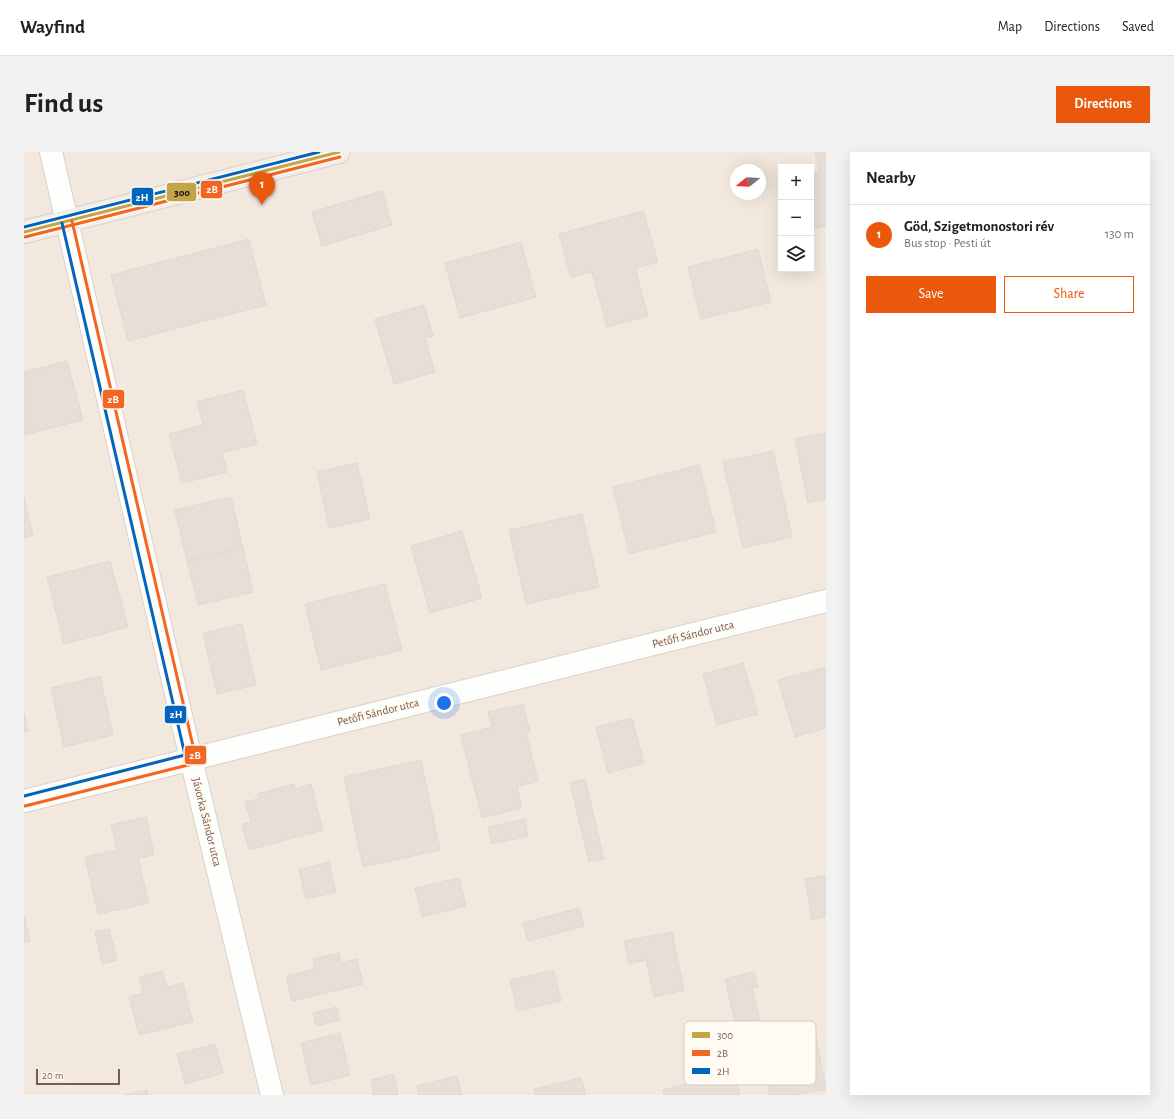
<!DOCTYPE html>
<html lang="en">
<head>
<meta charset="utf-8">
<style>
	:root { --surface:#fff; --page:#f2f2f2; --text:#202124; --muted:#757577; --line:#e0e0e0; --accent:#ea580c }
	body { margin:0; font-family:"Alegreya Sans",sans-serif; background:var(--page); color:var(--text) }
	.controls { position:absolute; right:12px; top:12px; display:grid; overflow:hidden; border-radius:0px; box-shadow:0 4px 16px #0002 }
	.controls button { width:36px; height:36px; display:grid; place-items:center; padding:0; border:0; border-bottom:1px solid var(--line); background:var(--surface); color:var(--text); font:20px sans-serif }
	.compass { position:absolute; left:706px; top:12px; width:36px; height:36px; border-radius:50%; background:var(--surface); box-shadow:0 4px 16px #0002; rotate:252deg }
	.scale { position:absolute; left:12px; bottom:10px; width:84px; box-sizing:border-box; padding-left:4px; border:2px solid #7a5c4d; border-top:0; font-size:11px; line-height:14px; white-space:nowrap; color:#7a5c4d; -webkit-text-stroke:3px #fffaf3; paint-order:stroke }
	.you { position:absolute; left:420px; top:551px; width:14px; height:14px; margin:-10px; border:3px solid #fff; border-radius:50%; background:#1a73e8; box-shadow:0 0 0 6px #1a73e833 }
	.badge { display:grid; place-items:center; width:26px; height:26px; border-radius:50%; background:var(--accent); color:#fff; font-size:13px; font-weight:700 }
	.pin { position:absolute; translate:-50% -33px; filter:drop-shadow(0 1px 2px #0008) }
	.pin::after { content:''; position:absolute; top:21px; width:14px; height:12px; background:inherit; clip-path:polygon(0 0,100% 0,50% 100%) }
	.list { margin:0; padding:0; list-style:none }
	h2 { display:flex; justify-content:space-between; align-items:center; height:52px; margin:0; padding:0 16px; font-size:17px }
	h2 small { font-size:13px; font-weight:400; color:var(--muted) }
	.list li { display:grid; grid-template-columns:26px 1fr auto; gap:12px; align-items:center; box-sizing:border-box; height:60px; padding:0 16px; border-top:1px solid var(--line) }
	.list b { display:block; font-size:15px; white-space:nowrap }
	.list p { margin:0; font-size:13px; white-space:nowrap; color:var(--muted) }
	.list em { font-size:13px; font-style:normal; color:var(--muted) }
	.actions { display:flex; gap:8px; padding:12px 16px }
	.actions a { flex:1; padding:9px 0; border:1px solid var(--accent); border-radius:0px; text-align:center; font-size:14px; color:var(--accent) }
	.actions .main { background:var(--accent); color:#fff }
	.icon { flex:none; width:22px; height:22px; fill:none; stroke:currentColor; stroke-width:2; stroke-linecap:round; stroke-linejoin:round }
	.map { position:relative; flex:none; width:802px; height:943px; overflow:hidden; border-radius:0px }
	header { display:flex; align-items:center; gap:24px; box-sizing:border-box; height:56px; padding:0 20px; background:var(--surface); border-bottom:1px solid var(--line) }
	header strong { font-size:19px }
	nav { display:flex; gap:22px; margin-inline-start:auto; font-size:14px }
	.intro { display:flex; align-items:center; justify-content:space-between; box-sizing:border-box; height:96px; padding:0 24px }
	h1 { margin:0; font-size:28px }
	.button { padding:10px 18px; border-radius:0px; background:var(--accent); color:#fff; font-size:14px; font-weight:700 }
	main { display:flex; gap:24px; padding:0 24px }
	aside { flex:1; background:var(--surface); border-radius:0px; box-shadow:0 4px 16px #0002 }
	.map>svg:first-child { display:block }
	.residential { fill:#f2e8de; fill-rule:evenodd }
	.building { fill:#e6ded7; stroke:#e2d8d2 }
	.lines { fill:none; stroke-linecap:round; stroke-linejoin:round }
	.minor-casing { stroke:#d7d1cb; stroke-width:24 }
	.primary-casing { stroke:#dad1cc; stroke-width:24 }
	.minor { stroke:#fefefd; stroke-width:22 }
	.primary { stroke:#f3eee8; stroke-width:22 }
	.bus-1-casing { stroke:#fffaf3; stroke-width:6 }
	.bus-2-casing { stroke:#fffaf3; stroke-width:6 }
	.bus-3-casing { stroke:#fffaf3; stroke-width:6 }
	.bus-1 { stroke:#c1a548; stroke-width:3 }
	.bus-2 { stroke:#f26522; stroke-width:3 }
	.bus-3 { stroke:#0065bd; stroke-width:3 }
	.labels { text-anchor:middle; stroke-width:3; stroke-linejoin:round; paint-order:stroke }
	.street-label { font-size:12px; fill:#7a5c4d; stroke:#fffaf3 }
	.key { fill:#fffaf3; stroke:#d7cbc1; stroke-width:1 }
	.key-label { font-size:11px; fill:#7a5c4d }
	.line-badge { stroke:#fffaf3; stroke-width:1.5 }
	.badge-label { font-size:11px; text-anchor:middle; font-weight:bold; fill:#fff }
	.pale-badge-label { font-size:11px; text-anchor:middle; font-weight:bold; fill:#111 }
</style>
</head>
<body>
<header>
<strong>Wayfind</strong>
<nav><a>Map</a><a>Directions</a><a>Saved</a></nav>
</header>
<div class="intro"><h1>Find us</h1><a class="button">Directions</a></div>
<main>
<div class="map">
<svg width="802" height="943" viewBox="0 0 802 943">
	<rect width="100%" height="100%" fill="#f9f5f0"/>
	<path class="residential" d="M 0,0 L 802,0 L 802,943 L 0,943 ZM 757,15 L 787,15 L 787,117 L 757,117 ZM 712,18 L 736,18 L 736,42 L 712,42 Z"/>
	<g class="building">
		<path d="M 791,0 L 802,0 L 802,74 L 788,77 L 787,21 L 795,19 Z"/>
		<path d="M 358,39 L 368,73 L 298,94 L 288,60 Z"/>
		<path d="M 619,59 L 634,110 L 611,116 L 624,164 L 583,175 L 568,120 L 547,125 L 535,82 Z"/>
		<path d="M 225,87 L 242,153 L 104,189 L 87,123 Z"/>
		<path d="M 497,90 L 512,145 L 436,166 L 421,111 Z"/>
		<path d="M 734,97 L 747,150 L 677,167 L 664,115 Z"/>
		<path d="M 400,153 L 409,184 L 401,186 L 411,220 L 370,232 L 351,167 Z"/>
		<path d="M 43,209 L 59,268 L 0,283 L 0,220 Z"/>
		<path d="M 219,238 L 233,292 L 198,301 L 203,320 L 158,331 L 145,282 L 179,273 L 173,250 Z"/>
		<path d="M 802,281 L 802,347 L 784,351 L 771,287 Z"/>
		<path d="M 749,299 L 768,385 L 719,396 L 699,310 Z"/>
		<path d="M 333,311 L 346,367 L 305,376 L 293,320 Z"/>
		<path d="M 675,313 L 692,380 L 605,402 L 589,335 Z"/>
		<path d="M 0,344 L 9,383 L 0,386 Z"/>
		<path d="M 207,345 L 219,396 L 163,409 L 151,358 Z"/>
		<path d="M 558,362 L 575,435 L 502,452 L 485,378 Z"/>
		<path d="M 438,379 L 458,446 L 406,461 L 387,394 Z"/>
		<path d="M 219,396 L 229,440 L 174,453 L 163,409 Z"/>
		<path d="M 86,409 L 104,475 L 40,492 L 23,425 Z"/>
		<path d="M 361,432 L 378,498 L 297,518 L 281,452 Z"/>
		<path d="M 218,472 L 232,533 L 193,542 L 179,481 Z"/>
		<path d="M 719,511 L 734,562 L 693,573 L 679,522 Z"/>
		<path d="M 802,515 L 802,576 L 771,585 L 754,528 Z"/>
		<path d="M 76,524 L 89,583 L 40,595 L 27,536 Z"/>
		<path d="M 499,552 L 506,580 L 502,581 L 514,629 L 493,635 L 498,656 L 458,666 L 437,583 L 468,575 L 464,560 Z"/>
		<path d="M 0,561 L 4,579 L 0,580 Z"/>
		<path d="M 608,566 L 620,611 L 584,621 L 572,575 Z"/>
		<path d="M 397,608 L 416,698 L 339,715 L 320,625 Z"/>
		<path d="M 561,627 L 580,707 L 565,710 L 546,631 Z"/>
		<path d="M 270,632 L 271,637 L 287,632 L 299,678 L 225,698 L 218,672 L 227,670 L 221,650 L 234,647 L 233,642 Z"/>
		<path d="M 122,665 L 130,703 L 114,706 L 125,751 L 74,762 L 61,705 L 93,698 L 87,673 Z"/>
		<path d="M 501,667 L 504,684 L 468,692 L 464,675 Z"/>
		<path d="M 305,710 L 312,740 L 282,747 L 275,718 Z"/>
		<path d="M 802,723 L 802,765 L 788,768 L 781,727 Z"/>
		<path d="M 435,726 L 442,754 L 398,765 L 391,736 Z"/>
		<path d="M 555,756 L 560,774 L 504,789 L 499,771 Z"/>
		<path d="M 0,764 L 6,789 L 0,790 Z"/>
		<path d="M 85,777 L 93,808 L 78,812 L 71,780 Z"/>
		<path d="M 648,780 L 660,838 L 630,845 L 622,808 L 605,812 L 600,789 Z"/>
		<path d="M 315,801 L 317,811 L 333,807 L 339,832 L 268,849 L 262,824 L 291,817 L 289,807 Z"/>
		<path d="M 530,818 L 537,849 L 493,859 L 486,828 Z"/>
		<path d="M 138,819 L 143,835 L 159,831 L 169,870 L 115,883 L 105,845 L 119,841 L 115,825 Z"/>
		<path d="M 730,820 L 734,835 L 728,836 L 738,877 L 714,883 L 701,827 Z"/>
		<path d="M 313,855 L 316,868 L 292,874 L 289,861 Z"/>
		<path d="M 790,875 L 802,937 L 771,943 L 746,943 L 734,887 Z"/>
		<path d="M 316,881 L 326,923 L 287,933 L 277,891 Z"/>
		<path d="M 191,892 L 199,921 L 161,932 L 153,902 Z"/>
		<path d="M 709,920 L 716,943 L 640,943 L 639,938 Z"/>
		<path d="M 370,922 L 374,943 L 350,943 L 347,928 Z"/>
		<path d="M 433,924 L 438,943 L 395,943 L 393,934 Z"/>
		<path d="M 557,926 L 562,943 L 511,943 L 510,937 Z"/>
		<path d="M 123,938 L 124,943 L 101,943 Z"/>
	</g>
	<g class="lines">
		<g class="minor-casing">
			<g id="minor">
				<path d="M 27,0 L 167,607 L 248,943"/>
				<path d="M 0,649 L 802,449"/>
			</g>
		</g>
		<g class="primary-casing">
			<path id="primary" d="M 0,80 L 315,0"/>
		</g>
		<use href="#minor" class="minor"/>
		<use href="#primary" class="primary"/>
		<g class="bus-1-casing">
			<path id="bus-1" d="M 0,80 L 315,0"/>
		</g>
		<g class="bus-2-casing">
			<g id="bus-2">
				<path d="M 1,85 L 316,5"/>
				<path d="M 1,654 L 168,612 L 172,607 L 48,69"/>
			</g>
		</g>
		<g class="bus-3-casing">
			<g id="bus-3">
				<path d="M 0,75 L 295,0"/>
				<path d="M 0,644 L 161,603 L 38,71"/>
			</g>
		</g>
		<use href="#bus-1" class="bus-1"/>
		<use href="#bus-2" class="bus-2"/>
		<use href="#bus-3" class="bus-3"/>
	</g>
	<g class="labels">
		<g class="street-label">
			<text transform="translate(669 482) rotate(-14)" y="4">Petőfi Sándor utca</text>
			<text transform="translate(354 560) rotate(-14)" y="4">Petőfi Sándor utca</text>
			<text transform="translate(183 670) rotate(76)" y="4">Jávorka Sándor utca</text>
		</g>
	</g>
	<rect x="660" y="869" width="132" height="64" rx="6" class="key"/>
	<rect x="668" y="880" width="18" height="6" fill="#c1a548"/>
	<rect x="668" y="898" width="18" height="6" fill="#f26522"/>
	<rect x="668" y="916" width="18" height="6" fill="#0065bd"/>
	<g class="key-label">
		<text x="693" y="887">300</text>
		<text x="693" y="905">2B</text>
		<text x="693" y="923">2H</text>
	</g>
	<g class="line-badge">
		<rect x="176" y="28" width="23" height="19" rx="4" fill="#f26522"/>
		<rect x="142" y="30" width="31" height="20" rx="4" fill="#c1a548"/>
		<rect x="107" y="35" width="23" height="19" rx="4" fill="#0065bd"/>
		<rect x="78" y="237" width="23" height="20" rx="4" fill="#f26522"/>
		<rect x="140" y="553" width="23" height="19" rx="4" fill="#0065bd"/>
		<rect x="160" y="593" width="23" height="20" rx="4" fill="#f26522"/>
	</g>
	<g class="badge-label">
		<text x="188" y="41">2B</text>
		<text x="118" y="49">2H</text>
		<text x="89" y="251">2B</text>
		<text x="152" y="566">2H</text>
		<text x="171" y="607">2B</text>
	</g>
	<g class="pale-badge-label">
		<text x="158" y="44">300</text>
	</g>
</svg>
<div class="controls">
<button>+</button>
<button>−</button>
<button><svg class="icon" aria-label="layers" viewBox="0 0 24 24"><path d="M12 4l9 5-9 5-9-5zM3 14l9 5 9-5"/></svg></button>
</div>
<svg class="compass" viewBox="-18 -18 36 36"><path d="M0-13l5 13h-10z" fill="#e53935"/><path d="M0 13l5-13h-10z" fill="#757577"/></svg>
<div class="scale">20 m</div>
<div class="you"></div>
<div class="pin badge" style="left:238px;top:53px">1</div>
</div>
<aside>
<h2>Nearby<small></small></h2>
<ul class="list">
<li><span class="badge">1</span><div><b>Göd, Szigetmonostori rév</b><p>Bus stop · Pesti út</p></div><em>130 m</em></li>
</ul>
<div class="actions"><a class="main">Save</a><a>Share</a></div>
</aside>
</main>
</body>
</html>
